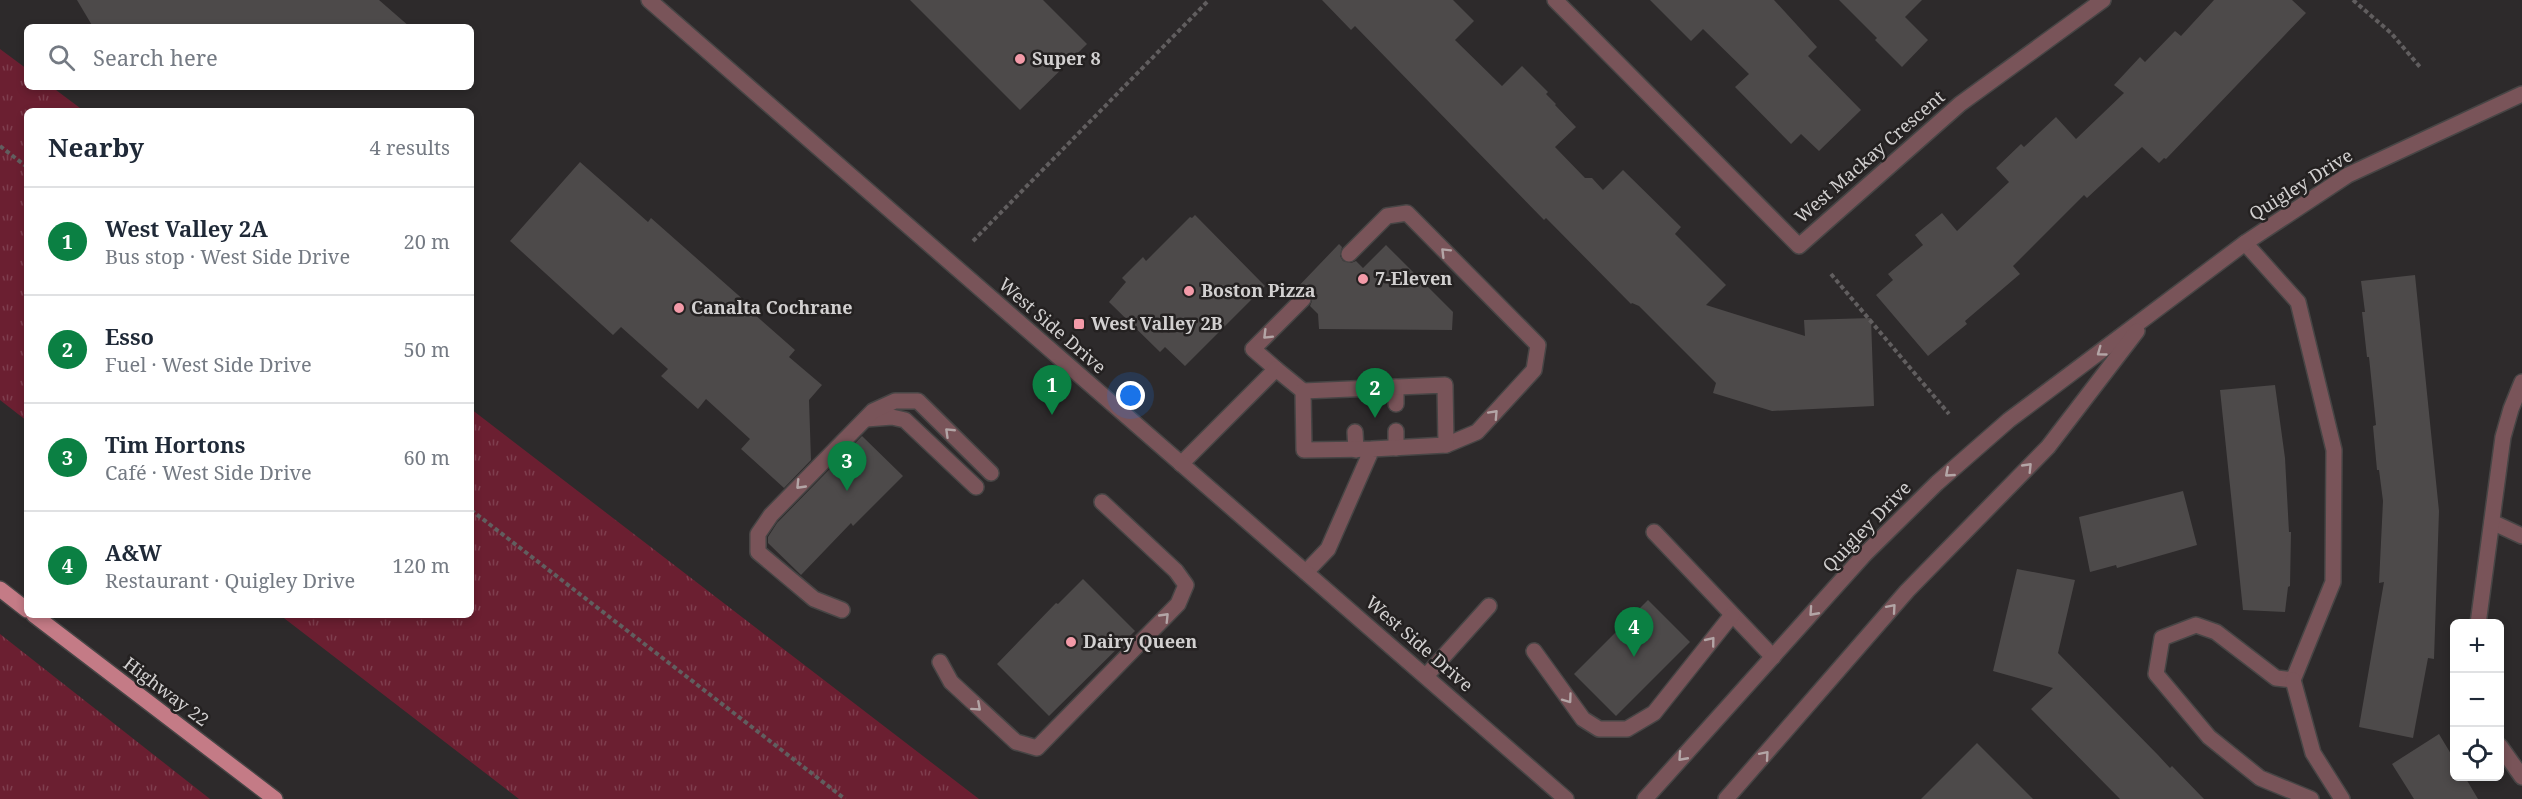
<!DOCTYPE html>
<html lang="en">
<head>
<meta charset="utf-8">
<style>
	:root { --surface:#fff; --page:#f2f2f3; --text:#1f2937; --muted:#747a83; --line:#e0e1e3; --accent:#0b8043 }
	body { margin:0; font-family:"Noto Serif",serif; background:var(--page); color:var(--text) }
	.controls { position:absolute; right:18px; bottom:18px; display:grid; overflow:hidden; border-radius:9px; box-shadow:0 3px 9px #0003 }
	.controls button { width:54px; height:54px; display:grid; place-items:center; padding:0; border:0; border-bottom:2px solid var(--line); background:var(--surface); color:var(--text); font:30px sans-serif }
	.you { position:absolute; left:1131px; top:396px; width:21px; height:21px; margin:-15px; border:4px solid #fff; border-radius:50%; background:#1a73e8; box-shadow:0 0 0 9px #1a73e833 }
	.badge { display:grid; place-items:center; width:39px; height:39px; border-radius:50%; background:var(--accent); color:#fff; font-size:20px; font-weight:700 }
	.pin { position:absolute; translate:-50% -50px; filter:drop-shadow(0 2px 3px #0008) }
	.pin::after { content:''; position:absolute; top:32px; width:21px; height:18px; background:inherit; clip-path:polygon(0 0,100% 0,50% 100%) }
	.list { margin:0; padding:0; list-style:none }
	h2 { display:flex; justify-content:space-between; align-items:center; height:78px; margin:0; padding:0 24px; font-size:26px }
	h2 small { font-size:20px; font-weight:400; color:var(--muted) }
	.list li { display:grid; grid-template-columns:39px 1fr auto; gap:18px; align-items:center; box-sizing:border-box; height:108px; padding:0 24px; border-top:2px solid var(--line) }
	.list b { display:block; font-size:22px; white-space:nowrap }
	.list p { margin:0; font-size:20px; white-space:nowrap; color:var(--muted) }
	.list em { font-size:20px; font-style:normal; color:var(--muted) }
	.icon { flex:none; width:33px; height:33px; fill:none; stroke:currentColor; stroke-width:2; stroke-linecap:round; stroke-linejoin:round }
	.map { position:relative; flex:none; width:2522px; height:799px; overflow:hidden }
	.search { position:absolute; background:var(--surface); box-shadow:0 3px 9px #0003; left:24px; top:24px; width:450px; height:66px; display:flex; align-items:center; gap:15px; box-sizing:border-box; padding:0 21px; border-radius:9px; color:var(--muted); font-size:22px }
	.panel { position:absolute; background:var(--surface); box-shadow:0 3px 9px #0003; left:24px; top:108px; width:450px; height:510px; border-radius:9px }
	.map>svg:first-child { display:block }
	.park { fill:url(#park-tufts) }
	.building { fill:#4d4a4a }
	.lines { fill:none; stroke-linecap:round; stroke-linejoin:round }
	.service-casing { stroke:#474545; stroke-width:18 }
	.minor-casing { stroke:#474545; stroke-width:18 }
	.tertiary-casing { stroke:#474545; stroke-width:18 }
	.primary-casing { stroke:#474545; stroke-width:18 }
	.path { stroke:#615e5f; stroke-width:4; stroke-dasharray:4.5 3; stroke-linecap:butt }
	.service { stroke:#795459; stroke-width:15 }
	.minor { stroke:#795459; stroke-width:15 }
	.tertiary { stroke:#795459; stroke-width:15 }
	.primary { stroke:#c47b86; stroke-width:15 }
	.oneway { stroke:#b3a5a6 }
	.poi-dot { fill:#f39aa8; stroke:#242121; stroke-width:2 }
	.labels { text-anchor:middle; stroke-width:5; stroke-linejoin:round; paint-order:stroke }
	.poi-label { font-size:18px; font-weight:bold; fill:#d2d0d0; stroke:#242121; text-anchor:start }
	.street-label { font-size:18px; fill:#d2d0d0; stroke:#242121 }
</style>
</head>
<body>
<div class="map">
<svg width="2522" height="799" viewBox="0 0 2522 799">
	<defs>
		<pattern id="park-tufts" width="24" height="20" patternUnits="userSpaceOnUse" patternTransform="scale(1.5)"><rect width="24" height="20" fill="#6b1f31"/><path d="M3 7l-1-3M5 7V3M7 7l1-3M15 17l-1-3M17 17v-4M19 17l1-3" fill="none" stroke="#7f3e4e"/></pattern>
	</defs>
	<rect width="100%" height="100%" fill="#2d2a2b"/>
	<g class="park">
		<path d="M 0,49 L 27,69 L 27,87 L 52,87 L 84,111 L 27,111 L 27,421 L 0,400 Z"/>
		<path d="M 471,409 L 979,799 L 519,799 L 280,615 L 471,615 Z"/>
		<path d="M 0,634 L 210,799 L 0,799 Z"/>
	</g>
	<g class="building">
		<path d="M 77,0 L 379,0 L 410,27 L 93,27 Z"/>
		<path d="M 910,0 L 1043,0 L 1087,44 L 1020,110 Z"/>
		<path d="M 1322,0 L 1453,0 L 1474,21 L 1455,40 L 1502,86 L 1522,66 L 1548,92 L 1546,94 L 1556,104 L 1555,105 L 1576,127 L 1555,147 L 1585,178 L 1592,178 L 1603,190 L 1623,170 L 1681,227 L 1675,234 L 1726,285 L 1706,305 L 1805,336 L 1804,320 L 1871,318 L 1874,406 L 1772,411 L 1713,393 L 1716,383 L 1639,306 L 1632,303 L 1631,304 L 1546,218 L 1544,220 L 1355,26 L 1351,30 Z"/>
		<path d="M 1650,0 L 1774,0 L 1817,47 L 1808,56 L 1861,110 L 1819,151 L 1801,134 L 1791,144 L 1735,87 L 1749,74 L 1703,29 L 1691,41 Z"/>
		<path d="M 1839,0 L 1922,0 L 1905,17 L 1928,40 L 1902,67 L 1875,40 L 1877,38 Z"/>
		<path d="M 2214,0 L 2292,0 L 2306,13 L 2166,159 L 2164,158 L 2159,163 L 2142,147 L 2087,198 L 2084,195 L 2013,266 L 2020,274 L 1965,321 L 1967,324 L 1928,356 L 1876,295 L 1893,280 L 1888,274 L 1923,245 L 1915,235 L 1942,213 L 1957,231 L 2009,182 L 1996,168 L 2021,144 L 2024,147 L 2056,117 L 2076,139 L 2124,93 L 2114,85 L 2140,57 L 2145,62 L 2175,31 L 2181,36 Z"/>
		<path d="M 580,162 L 648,222 L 651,218 L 746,302 L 744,305 L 795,350 L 789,357 L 822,385 L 809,400 L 811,460 L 784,488 L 741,449 L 750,439 L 706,399 L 698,409 L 661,376 L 668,369 L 621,327 L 613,335 L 510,241 Z"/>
		<path d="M 1195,215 L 1265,286 L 1185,366 L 1165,347 L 1160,352 L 1109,302 L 1126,282 L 1122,278 L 1143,257 L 1146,261 L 1190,217 L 1192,218 Z"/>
		<path d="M 1339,244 L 1342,247 L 1340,256 L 1343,261 L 1351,263 L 1356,261 L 1363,268 L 1386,245 L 1453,312 L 1452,330 L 1319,329 L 1318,314 L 1310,306 L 1312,301 L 1310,293 L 1305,290 L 1296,292 L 1294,291 Z"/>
		<path d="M 2415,275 L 2439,511 L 2434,659 L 2428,658 L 2413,738 L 2359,727 L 2384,582 L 2379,583 L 2383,501 L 2379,470 L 2377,470 L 2373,426 L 2376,425 L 2369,357 L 2367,357 L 2362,312 L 2365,312 L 2361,281 Z"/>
		<path d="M 2275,385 L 2285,458 L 2289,532 L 2291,532 L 2290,586 L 2288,587 L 2285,612 L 2243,610 L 2220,390 Z"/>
		<path d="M 862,436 L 903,476 L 853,526 L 851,523 L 801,575 L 768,543 L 768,537 L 777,523 Z"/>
		<path d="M 2183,491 L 2197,545 L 2117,568 L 2116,565 L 2090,572 L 2079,517 Z"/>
		<path d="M 2017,569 L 2075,580 L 2058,653 L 2158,755 L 2170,768 L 2172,766 L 2204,799 L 2120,799 L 2031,709 L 2053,688 L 1993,671 Z"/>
		<path d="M 1083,579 L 1135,631 L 1049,716 L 997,664 L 1056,603 L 1058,604 Z"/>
		<path d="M 1648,600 L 1690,642 L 1616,716 L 1574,674 Z"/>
		<path d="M 2439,734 L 2454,759 L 2454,777 L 2465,777 L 2478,799 L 2414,799 L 2392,764 Z"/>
		<path d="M 1977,743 L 2033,799 L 1921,799 Z"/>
	</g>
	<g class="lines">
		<g class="service-casing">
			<g id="service">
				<path d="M 2245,243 L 2298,302 L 2334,450 L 2333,582 L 2293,680 L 2276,678 L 2216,632 L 2196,625 L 2162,638 L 2156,674 L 2209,737 L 2260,778 L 2311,799"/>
				<path d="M 1349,254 L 1387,216 L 1407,213 L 1538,345 L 1534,370 L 1477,432 L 1446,445"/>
				<path d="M 1276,369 L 1253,349 L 1303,299"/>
				<path d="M 1396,404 L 1396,387"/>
				<path d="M 866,419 L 892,417 L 905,420 L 976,487"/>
				<path d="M 1396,431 L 1396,448"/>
				<path d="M 1355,432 L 1356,450"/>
				<path d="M 1181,464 L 1276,369 L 1303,391"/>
				<path d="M 2492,522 L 2522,536"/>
				<path d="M 1654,532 L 1773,657"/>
				<path d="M 1306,572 L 1328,549 L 1372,449 L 1446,445 L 1445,385 L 1303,391 L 1304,450 L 1372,449"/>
				<path d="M 842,610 L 814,599 L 758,552 L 758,534 L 771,515 L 873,411 L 895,401 L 918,401 L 991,473"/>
				<path d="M 2478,624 L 2503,437 L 2511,409 L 2522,382"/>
				<path d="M 1534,651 L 1583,719 L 1599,729 L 1627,729 L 1654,713 L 1732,615"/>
				<path d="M 940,662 L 951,682 L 1016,742 L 1037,748 L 1178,604 L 1186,585 L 1176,571 L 1102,502"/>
				<path d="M 1426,676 L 1489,606"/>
				<path d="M 2500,746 L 2522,777"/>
			</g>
		</g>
		<g class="minor-casing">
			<g id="minor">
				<path d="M 649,0 L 1566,799"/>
				<path d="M 1555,0 L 1799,246 L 1960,104 L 2103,0"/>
				<path d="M 2293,680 L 2313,753 L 2342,799"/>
			</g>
		</g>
		<g class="tertiary-casing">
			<g id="tertiary">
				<path d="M 1645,799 L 1865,554 L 1937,483 L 2009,420 L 2245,243 L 2348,175 L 2522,94"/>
				<path d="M 1726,799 L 1907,591 L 2048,447 L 2137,331"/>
			</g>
		</g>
		<g class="primary-casing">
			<g id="primary">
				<path d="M 0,589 L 27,610"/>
				<path d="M 34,615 L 275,799"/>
			</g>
		</g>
		<g class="path">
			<path d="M 2353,0 L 2391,33 L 2420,67"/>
			<path d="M 0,146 L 27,167"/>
			<path d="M 973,241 L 1209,0"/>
			<path d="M 1831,274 L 1949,414"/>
			<path d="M 471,510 L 845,799"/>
		</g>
		<use href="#service" class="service"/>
		<use href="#minor" class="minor"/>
		<use href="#tertiary" class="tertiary"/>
		<use href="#primary" class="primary"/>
	</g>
	<defs><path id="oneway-chevron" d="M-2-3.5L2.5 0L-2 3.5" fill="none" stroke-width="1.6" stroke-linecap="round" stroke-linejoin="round" transform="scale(1.5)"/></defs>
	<g class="oneway">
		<use href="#oneway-chevron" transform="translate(1445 252) rotate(-135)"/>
		<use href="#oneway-chevron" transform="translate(1267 335) rotate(135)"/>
		<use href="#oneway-chevron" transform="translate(2101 352) rotate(144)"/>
		<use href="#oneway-chevron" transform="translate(1494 414) rotate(-47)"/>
		<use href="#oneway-chevron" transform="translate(949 432) rotate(-136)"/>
		<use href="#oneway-chevron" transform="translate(2028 467) rotate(-46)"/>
		<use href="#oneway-chevron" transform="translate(1949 473) rotate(139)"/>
		<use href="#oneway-chevron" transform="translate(800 485) rotate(134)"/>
		<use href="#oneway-chevron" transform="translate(1892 608) rotate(-49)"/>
		<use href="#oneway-chevron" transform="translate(1813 612) rotate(132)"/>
		<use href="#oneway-chevron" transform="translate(1165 617) rotate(-46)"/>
		<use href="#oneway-chevron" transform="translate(1711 641) rotate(-51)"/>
		<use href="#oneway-chevron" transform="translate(1568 699) rotate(54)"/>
		<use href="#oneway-chevron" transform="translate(977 707) rotate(42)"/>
		<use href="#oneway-chevron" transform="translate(1765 755) rotate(-49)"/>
		<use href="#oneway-chevron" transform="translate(1682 757) rotate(132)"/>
	</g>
	<g class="poi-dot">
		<circle cx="1020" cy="59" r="6"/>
		<circle cx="1363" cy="279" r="6"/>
		<circle cx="1189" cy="291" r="6"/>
		<circle cx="679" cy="308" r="6"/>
		<rect x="1073" y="318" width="12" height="12" rx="3"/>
		<circle cx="1071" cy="642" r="6"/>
	</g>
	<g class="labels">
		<g class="poi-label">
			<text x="1032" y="65">Super 8</text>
			<text x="1375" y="285">7-Eleven</text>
			<text x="1201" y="297">Boston Pizza</text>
			<text x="691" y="314">Canalta Cochrane</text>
			<text x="1091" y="330">West Valley 2B</text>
			<text x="1083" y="648">Dairy Queen</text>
		</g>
		<g class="street-label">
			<text transform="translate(1870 157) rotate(-41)" y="6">West Mackay Crescent</text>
			<text transform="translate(2301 185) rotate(-32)" y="6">Quigley Drive</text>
			<text transform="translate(1052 326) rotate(41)" y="6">West Side Drive</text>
			<text transform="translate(1867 527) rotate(-46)" y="6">Quigley Drive</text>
			<text transform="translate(1419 644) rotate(41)" y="6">West Side Drive</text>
			<text transform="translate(166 692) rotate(37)" y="6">Highway 22</text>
		</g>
	</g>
</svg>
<div class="controls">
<button>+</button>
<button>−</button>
<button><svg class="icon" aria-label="locate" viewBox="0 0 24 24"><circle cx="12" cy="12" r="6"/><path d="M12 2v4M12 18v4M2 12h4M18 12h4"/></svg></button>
</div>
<div class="you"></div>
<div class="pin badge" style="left:1052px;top:415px">1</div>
<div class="pin badge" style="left:1375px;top:418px">2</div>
<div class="pin badge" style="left:847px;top:491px">3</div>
<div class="pin badge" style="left:1634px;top:657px">4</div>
<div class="search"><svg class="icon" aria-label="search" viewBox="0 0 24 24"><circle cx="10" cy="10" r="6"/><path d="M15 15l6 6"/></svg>Search here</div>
<section class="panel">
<h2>Nearby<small>4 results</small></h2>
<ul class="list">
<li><span class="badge">1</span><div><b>West Valley 2A</b><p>Bus stop · West Side Drive</p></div><em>20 m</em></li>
<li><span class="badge">2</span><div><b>Esso</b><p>Fuel · West Side Drive</p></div><em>50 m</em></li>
<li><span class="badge">3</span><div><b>Tim Hortons</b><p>Café · West Side Drive</p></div><em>60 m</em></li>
<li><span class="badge">4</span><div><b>A&amp;W</b><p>Restaurant · Quigley Drive</p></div><em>120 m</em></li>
</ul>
</section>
</div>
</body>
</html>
